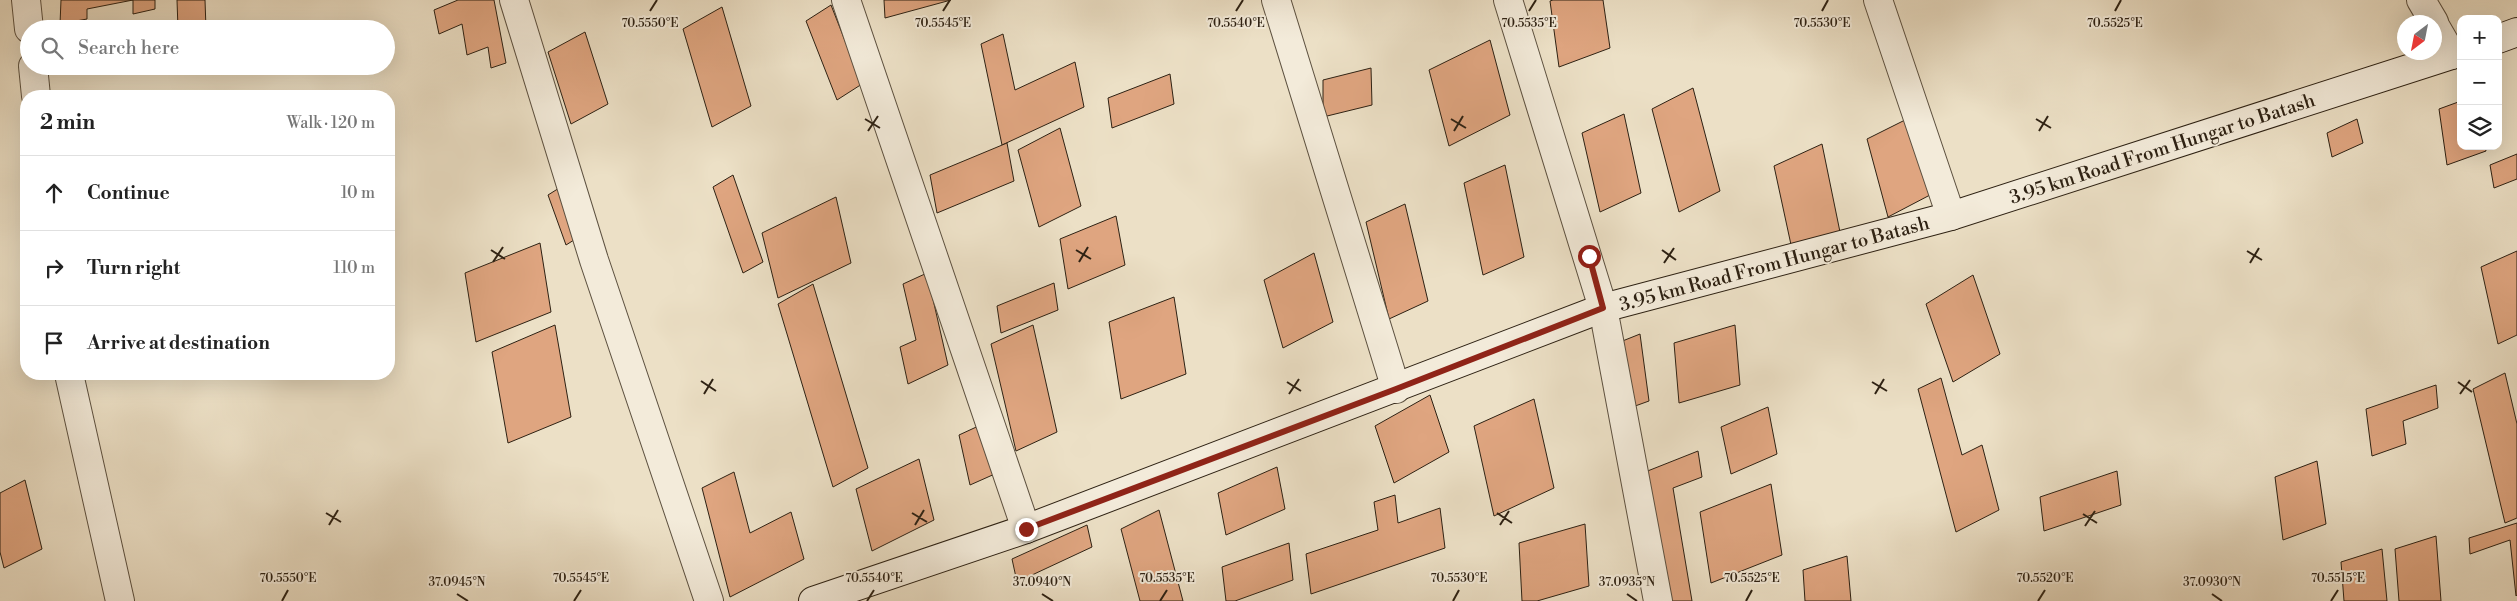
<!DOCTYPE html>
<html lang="en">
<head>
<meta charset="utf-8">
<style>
	:root { --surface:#fff; --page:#f6f6f6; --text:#222; --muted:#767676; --line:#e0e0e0 }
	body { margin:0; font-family:"Libre Bodoni",serif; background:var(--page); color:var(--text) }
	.controls { position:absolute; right:15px; top:15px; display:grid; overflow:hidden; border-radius:10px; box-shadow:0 5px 20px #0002 }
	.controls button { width:45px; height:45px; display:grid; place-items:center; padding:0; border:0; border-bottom:1px solid var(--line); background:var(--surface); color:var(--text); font:25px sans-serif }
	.compass { position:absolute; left:2397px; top:15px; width:45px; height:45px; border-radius:50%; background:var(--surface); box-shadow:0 5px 20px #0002; rotate:212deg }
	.stop { position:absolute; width:15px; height:15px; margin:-11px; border:4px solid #8f2418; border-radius:50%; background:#fff }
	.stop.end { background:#8f2418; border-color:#fff; box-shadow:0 1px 5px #0008 }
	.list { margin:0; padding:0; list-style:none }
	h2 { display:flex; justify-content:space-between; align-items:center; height:65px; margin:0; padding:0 20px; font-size:21px }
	h2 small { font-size:16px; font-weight:400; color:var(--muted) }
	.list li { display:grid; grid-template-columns:32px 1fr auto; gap:15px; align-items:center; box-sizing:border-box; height:75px; padding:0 20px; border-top:1px solid var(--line) }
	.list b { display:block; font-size:19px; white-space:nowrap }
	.list em { font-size:16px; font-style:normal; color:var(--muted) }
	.icon { flex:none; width:28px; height:28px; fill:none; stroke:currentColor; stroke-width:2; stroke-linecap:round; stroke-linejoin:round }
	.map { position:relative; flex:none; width:2517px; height:601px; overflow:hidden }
	.search { position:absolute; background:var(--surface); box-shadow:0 5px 20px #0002; left:20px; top:20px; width:375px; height:55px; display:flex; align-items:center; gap:12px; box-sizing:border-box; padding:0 18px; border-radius:28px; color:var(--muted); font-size:19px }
	.panel { position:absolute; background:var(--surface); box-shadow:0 5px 20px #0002; left:20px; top:90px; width:375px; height:290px; border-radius:20px }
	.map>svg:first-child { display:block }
	.building { fill:#dfa580; stroke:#2d2113 }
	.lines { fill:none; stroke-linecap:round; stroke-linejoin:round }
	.street-casing { stroke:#5d5140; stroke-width:30 }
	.secondary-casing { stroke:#2d2113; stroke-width:30 }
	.street { stroke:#f3ebda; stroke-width:28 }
	.secondary { stroke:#f3ebda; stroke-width:28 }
	.route { stroke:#8f2418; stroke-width:6 }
	.ticks { fill:none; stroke:#2d2113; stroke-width:2 }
	.labels { text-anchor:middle; stroke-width:4; stroke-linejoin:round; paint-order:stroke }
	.street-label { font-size:19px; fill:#2d2113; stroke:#f3ebda }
	.ticks-label { font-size:12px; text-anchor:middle; fill:#2d2113; stroke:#f3ebda; stroke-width:4; stroke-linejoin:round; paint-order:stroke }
</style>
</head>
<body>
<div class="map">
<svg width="2517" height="601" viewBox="0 0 2517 601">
	<rect width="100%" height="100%" fill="#ece0c6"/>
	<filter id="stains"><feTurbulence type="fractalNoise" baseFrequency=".004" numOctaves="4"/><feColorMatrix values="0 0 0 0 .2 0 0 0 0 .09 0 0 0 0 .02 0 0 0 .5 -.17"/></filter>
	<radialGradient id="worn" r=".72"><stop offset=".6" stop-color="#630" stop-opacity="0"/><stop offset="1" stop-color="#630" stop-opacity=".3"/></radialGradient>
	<g class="building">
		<path d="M 61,0 L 155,0 L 155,9 L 133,14 L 133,0 L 87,9 L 87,19 L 60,24 Z"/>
		<path d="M 177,0 L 205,0 L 206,29 L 178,29 Z"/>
		<path d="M 458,0 L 494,0 L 506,63 L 491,68 L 488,47 L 467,55 L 462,24 L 439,34 L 434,10 Z"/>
		<path d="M 884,0 L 951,0 L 885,18 Z"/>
		<path d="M 1553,0 L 1603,0 L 1610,48 L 1559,67 L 1550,1 Z"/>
		<path d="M 831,5 L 862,84 L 837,100 L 806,21 Z"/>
		<path d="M 722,7 L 751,106 L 712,127 L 683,29 Z"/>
		<path d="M 585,32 L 608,104 L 571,124 L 548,52 Z"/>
		<path d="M 1003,34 L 1015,90 L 1075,62 L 1084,107 L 1002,145 L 981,44 Z"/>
		<path d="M 1490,40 L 1510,115 L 1449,146 L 1429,70 Z"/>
		<path d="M 1371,68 L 1372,105 L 1323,117 L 1323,80 Z"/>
		<path d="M 1170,74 L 1174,104 L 1112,128 L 1108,98 Z"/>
		<path d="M 1693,88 L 1720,191 L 1679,212 L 1652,109 Z"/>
		<path d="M 2461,101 L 2461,146 L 2485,146 L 2486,151 L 2447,165 L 2439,109 Z"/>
		<path d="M 1624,114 L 1641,193 L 1600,212 L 1582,133 Z"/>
		<path d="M 1909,118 L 1930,195 L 1888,217 L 1867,139 Z"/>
		<path d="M 2357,119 L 2363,143 L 2332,157 L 2327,133 Z"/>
		<path d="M 1060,128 L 1081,206 L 1039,227 L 1018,150 Z"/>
		<path d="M 1007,143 L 1014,181 L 937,213 L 930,175 Z"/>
		<path d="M 1822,144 L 1840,232 L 1793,254 L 1774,166 Z"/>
		<path d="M 2517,154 L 2517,179 L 2494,188 L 2490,165 Z"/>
		<path d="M 1505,165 L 1524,257 L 1483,275 L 1464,183 Z"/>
		<path d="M 733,175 L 763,262 L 743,273 L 713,187 Z"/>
		<path d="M 564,185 L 582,235 L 566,245 L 548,195 Z"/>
		<path d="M 836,197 L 851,263 L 778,298 L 762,233 Z"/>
		<path d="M 1405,204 L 1428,301 L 1389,319 L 1366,222 Z"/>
		<path d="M 1116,216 L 1125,265 L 1068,289 L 1060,239 Z"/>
		<path d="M 540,243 L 551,312 L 476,342 L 465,273 Z"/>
		<path d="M 2517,251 L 2517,335 L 2498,344 L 2481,267 Z"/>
		<path d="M 1314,253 L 1333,322 L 1283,348 L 1264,280 Z"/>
		<path d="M 927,273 L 948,365 L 908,384 L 900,347 L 916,340 L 903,284 Z"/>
		<path d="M 1973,275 L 2000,354 L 1953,382 L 1926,304 Z"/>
		<path d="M 1054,283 L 1058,310 L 1001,333 L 997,306 Z"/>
		<path d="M 813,284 L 868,468 L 833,487 L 778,304 Z"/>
		<path d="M 1174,297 L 1186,374 L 1121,399 L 1109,322 Z"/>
		<path d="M 555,325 L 571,417 L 508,443 L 492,352 Z"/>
		<path d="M 1033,325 L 1057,432 L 1016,451 L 991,344 Z"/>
		<path d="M 1735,325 L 1740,385 L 1679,403 L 1674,343 Z"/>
		<path d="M 1640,334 L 1649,401 L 1624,410 L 1615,344 Z"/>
		<path d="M 2505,373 L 2517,424 L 2517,518 L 2505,523 L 2473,389 Z"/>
		<path d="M 1941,378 L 1962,455 L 1982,445 L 1999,510 L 1956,532 L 1918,389 Z"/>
		<path d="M 2436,385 L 2438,408 L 2403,421 L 2406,444 L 2372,456 L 2366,409 Z"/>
		<path d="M 1430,395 L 1449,452 L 1394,483 L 1375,426 Z"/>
		<path d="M 1534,399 L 1554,488 L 1494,516 L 1474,426 Z"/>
		<path d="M 1768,407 L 1777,454 L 1731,474 L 1721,427 Z"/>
		<path d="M 985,423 L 997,473 L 970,485 L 959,435 Z"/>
		<path d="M 1698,451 L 1702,477 L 1673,488 L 1692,601 L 1661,601 L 1640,474 Z"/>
		<path d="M 919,459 L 934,520 L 872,551 L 856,489 Z"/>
		<path d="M 2317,461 L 2326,524 L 2283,540 L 2275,477 Z"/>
		<path d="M 1277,467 L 1285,509 L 1226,535 L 1218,493 Z"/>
		<path d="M 2117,471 L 2121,505 L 2044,531 L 2040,497 Z"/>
		<path d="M 734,472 L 750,533 L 791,512 L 804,559 L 730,597 L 702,488 Z"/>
		<path d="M 25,480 L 42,549 L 4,568 L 0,552 L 0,493 Z"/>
		<path d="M 1771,484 L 1782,555 L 1711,583 L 1700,512 Z"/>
		<path d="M 1395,495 L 1398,523 L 1440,508 L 1445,548 L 1311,594 L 1306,554 L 1378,530 L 1374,502 Z"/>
		<path d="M 1159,510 L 1183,601 L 1140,601 L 1121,529 Z"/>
		<path d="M 2517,523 L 2517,595 L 2516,596 L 2510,540 L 2470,554 L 2469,538 Z"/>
		<path d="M 1585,524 L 1589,586 L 1537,601 L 1522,601 L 1519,543 Z"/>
		<path d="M 1087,525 L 1092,547 L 1017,582 L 1012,559 Z"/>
		<path d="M 2436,536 L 2441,601 L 2399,601 L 2395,549 Z"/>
		<path d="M 1289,543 L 1293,580 L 1235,601 L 1226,601 L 1222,567 Z"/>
		<path d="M 2382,549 L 2387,601 L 2344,601 L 2341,562 Z"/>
		<path d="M 1847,556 L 1851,601 L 1805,601 L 1803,570 Z"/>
	</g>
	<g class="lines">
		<g class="street-casing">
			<g id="street">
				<path d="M 26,0 L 29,29"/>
				<path d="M 514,0 L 594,260 L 709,601"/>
				<path d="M 846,0 L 1026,529"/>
				<path d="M 1276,0 L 1396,389"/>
				<path d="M 1508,0 L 1603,308 L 1658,601"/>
				<path d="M 1878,0 L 1951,216"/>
				<path d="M 2421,0 L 2434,22"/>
				<path d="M 2434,24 L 2452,55"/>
				<path d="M 33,66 L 36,96"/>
				<path d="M 69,374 L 120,601"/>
			</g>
		</g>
		<g class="secondary-casing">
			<g id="secondary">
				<path d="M 2498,39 L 2517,32"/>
				<path d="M 813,601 L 1026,529 L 1603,308 L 1951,216 L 2461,52"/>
			</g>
		</g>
		<use href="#street" class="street"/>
		<use href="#secondary" class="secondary"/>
	</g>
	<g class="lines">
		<path class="route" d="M 1026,529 L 1396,389 L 1603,308 L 1589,256"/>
	</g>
	<path class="ticks" d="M 650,11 L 657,0M 943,11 L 950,0M 1236,11 L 1243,0M 1529,11 L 1536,0M 1822,11 L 1828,0M 2115,11 L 2121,0M 865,119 L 880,128M 1451,119 L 1466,128M 2036,119 L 2051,128M 868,131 L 878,116M 1454,131 L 1463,116M 2039,131 L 2048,116M 491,250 L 505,259M 1076,250 L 1091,259M 1662,250 L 1676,260M 2247,251 L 2262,260M 493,262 L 503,247M 1079,262 L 1088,247M 1664,263 L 1674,248M 2250,263 L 2259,248M 701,381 L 716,391M 1287,382 L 1301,391M 1872,382 L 1887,391M 2458,382 L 2472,392M 704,394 L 713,379M 1289,394 L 1299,379M 1875,394 L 1884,379M 2460,394 L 2470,380M 326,513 L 341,522M 912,513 L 927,522M 1497,513 L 1512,523M 2083,514 L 2097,523M 329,525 L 338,510M 915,525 L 924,510M 1500,525 L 1509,511M 2085,526 L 2095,511M 457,594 L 468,601M 1042,594 L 1053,601M 1627,594 L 1637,601M 2212,594 L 2222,601M 282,601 L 288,590M 574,601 L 581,590M 867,601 L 874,590M 1160,601 L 1167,590M 1453,601 L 1459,590M 1746,601 L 1752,590M 2038,601 L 2045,590M 2331,601 L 2338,590"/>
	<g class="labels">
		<g class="street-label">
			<text transform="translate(2162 148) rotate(-18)" y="7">3.95 km Road From Hungar to Batash</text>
			<text transform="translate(1774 263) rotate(-15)" y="7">3.95 km Road From Hungar to Batash</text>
		</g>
	</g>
	<g class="ticks-label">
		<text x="650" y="27">70.5550°E</text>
		<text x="943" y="27">70.5545°E</text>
		<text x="1236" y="27">70.5540°E</text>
		<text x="1529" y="27">70.5535°E</text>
		<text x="1822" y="27">70.5530°E</text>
		<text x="2115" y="27">70.5525°E</text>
		<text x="288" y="582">70.5550°E</text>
		<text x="581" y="582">70.5545°E</text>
		<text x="874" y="582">70.5540°E</text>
		<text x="1167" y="582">70.5535°E</text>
		<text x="1459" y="582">70.5530°E</text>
		<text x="1752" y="582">70.5525°E</text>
		<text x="2045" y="582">70.5520°E</text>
		<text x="2338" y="582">70.5515°E</text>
		<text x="457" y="586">37.0945°N</text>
		<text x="1042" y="586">37.0940°N</text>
		<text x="1627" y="586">37.0935°N</text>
		<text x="2212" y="586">37.0930°N</text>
	</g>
	<rect width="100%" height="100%" filter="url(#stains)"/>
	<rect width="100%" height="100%" fill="url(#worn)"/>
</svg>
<div class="controls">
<button>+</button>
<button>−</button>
<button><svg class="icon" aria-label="layers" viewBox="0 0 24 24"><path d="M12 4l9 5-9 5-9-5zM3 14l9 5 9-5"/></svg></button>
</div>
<svg class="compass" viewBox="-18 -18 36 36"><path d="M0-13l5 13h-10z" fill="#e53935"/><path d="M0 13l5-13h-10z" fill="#767676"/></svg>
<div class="stop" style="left:1589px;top:256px"></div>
<div class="stop end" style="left:1026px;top:529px"></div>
<div class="search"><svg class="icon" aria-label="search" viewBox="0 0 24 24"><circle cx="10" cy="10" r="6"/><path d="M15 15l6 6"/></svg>Search here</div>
<section class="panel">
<h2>2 min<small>Walk · 120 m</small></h2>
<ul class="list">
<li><svg class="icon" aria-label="ahead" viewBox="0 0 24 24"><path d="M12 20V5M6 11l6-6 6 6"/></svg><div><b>Continue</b></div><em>10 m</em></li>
<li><svg class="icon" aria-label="right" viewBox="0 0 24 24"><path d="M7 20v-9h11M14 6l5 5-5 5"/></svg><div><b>Turn right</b></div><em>110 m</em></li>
<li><svg class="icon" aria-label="arrive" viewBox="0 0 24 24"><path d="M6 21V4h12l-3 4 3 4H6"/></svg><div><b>Arrive at destination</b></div></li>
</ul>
</section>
</div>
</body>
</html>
